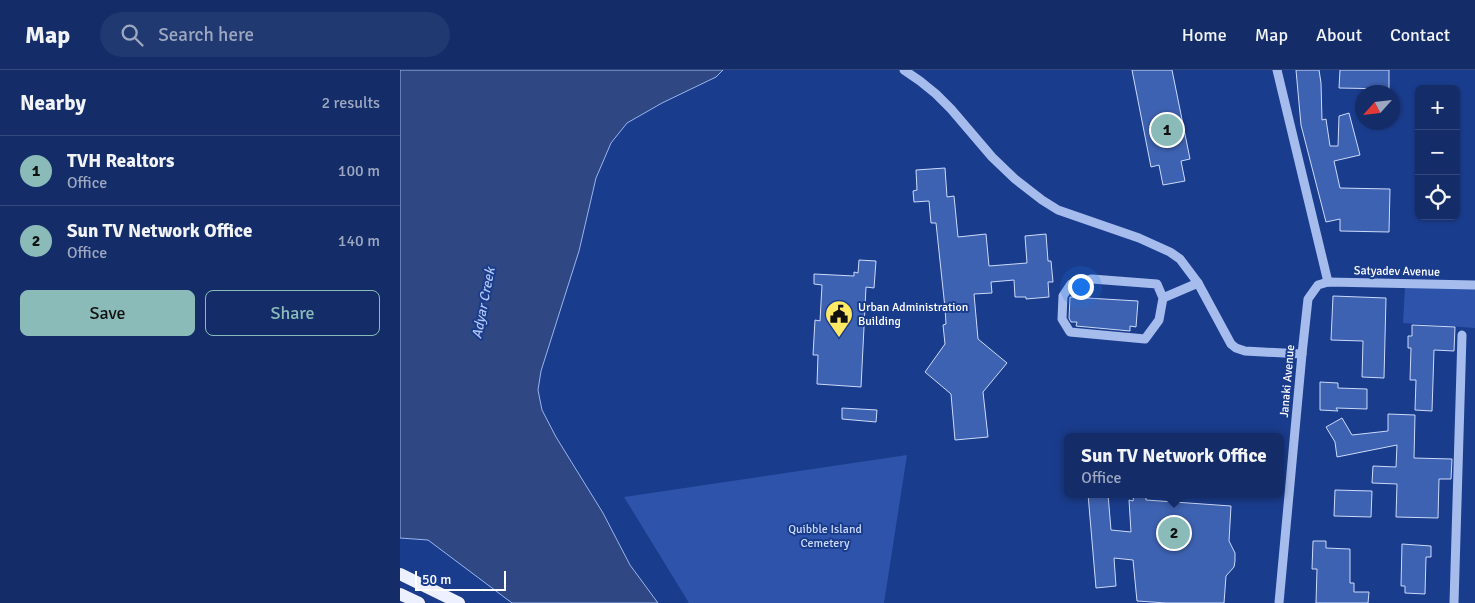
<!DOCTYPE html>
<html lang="en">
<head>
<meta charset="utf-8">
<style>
	:root { --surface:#142d69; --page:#213971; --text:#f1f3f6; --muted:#9da8c0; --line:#33497d; --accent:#8bbbb9 }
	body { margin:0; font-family:Signika,sans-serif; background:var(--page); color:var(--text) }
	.controls { position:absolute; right:15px; top:15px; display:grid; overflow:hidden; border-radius:8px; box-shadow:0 1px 4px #0004 }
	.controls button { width:45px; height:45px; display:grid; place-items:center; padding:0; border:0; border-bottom:1px solid var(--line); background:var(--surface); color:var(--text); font:25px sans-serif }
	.compass { position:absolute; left:955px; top:15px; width:45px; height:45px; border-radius:50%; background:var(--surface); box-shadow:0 1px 4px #0004; rotate:243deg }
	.scale { position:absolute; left:15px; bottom:12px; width:91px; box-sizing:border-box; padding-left:5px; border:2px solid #fff; border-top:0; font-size:14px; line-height:18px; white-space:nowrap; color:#fff; -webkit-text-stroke:4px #1a3c8c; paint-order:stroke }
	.you { position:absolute; left:680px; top:216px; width:18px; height:18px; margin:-12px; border:4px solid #fff; border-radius:50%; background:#1a73e8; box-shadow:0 0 0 8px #1a73e833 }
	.badge { display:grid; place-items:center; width:32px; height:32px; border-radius:50%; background:var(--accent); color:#111; font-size:16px; font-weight:700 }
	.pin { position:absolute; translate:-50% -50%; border:2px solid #fff; box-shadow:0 1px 5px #0006 }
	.popup { position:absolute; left:664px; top:363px; width:220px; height:65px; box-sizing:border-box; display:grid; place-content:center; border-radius:8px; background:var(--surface); filter:drop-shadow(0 1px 4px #0005); font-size:16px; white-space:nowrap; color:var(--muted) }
	.popup b { font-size:19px; color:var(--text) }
	.popup::after { content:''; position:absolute; left:50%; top:100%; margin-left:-10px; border:10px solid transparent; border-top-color:var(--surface) }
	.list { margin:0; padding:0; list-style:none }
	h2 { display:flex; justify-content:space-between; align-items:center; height:65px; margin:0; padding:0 20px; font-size:21px }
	h2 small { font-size:16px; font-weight:400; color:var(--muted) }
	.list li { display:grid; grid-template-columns:32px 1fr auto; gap:15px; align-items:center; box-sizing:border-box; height:70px; padding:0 20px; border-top:1px solid var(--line) }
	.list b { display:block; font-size:19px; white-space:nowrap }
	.list p { margin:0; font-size:16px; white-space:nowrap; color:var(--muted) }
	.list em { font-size:16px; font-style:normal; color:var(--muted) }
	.actions { display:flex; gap:10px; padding:15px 20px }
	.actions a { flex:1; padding:11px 0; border:1px solid var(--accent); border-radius:8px; text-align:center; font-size:18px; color:var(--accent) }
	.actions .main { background:var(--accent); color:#111 }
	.icon { flex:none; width:28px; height:28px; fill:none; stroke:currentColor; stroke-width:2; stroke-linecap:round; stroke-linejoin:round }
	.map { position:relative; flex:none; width:1075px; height:533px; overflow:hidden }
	header { display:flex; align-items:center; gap:30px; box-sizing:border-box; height:70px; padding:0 25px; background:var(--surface); border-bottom:1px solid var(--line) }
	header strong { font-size:24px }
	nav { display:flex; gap:28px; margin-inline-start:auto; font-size:18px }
	.search { width:350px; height:45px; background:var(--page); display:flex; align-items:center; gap:12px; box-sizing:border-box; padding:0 18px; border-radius:28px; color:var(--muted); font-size:19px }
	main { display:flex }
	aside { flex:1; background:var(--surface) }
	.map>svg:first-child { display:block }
	.green { fill:#2d54aa }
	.water { fill:#2f4783; stroke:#99b5f0 }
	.building { fill:#3e62b2; stroke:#ccdafa }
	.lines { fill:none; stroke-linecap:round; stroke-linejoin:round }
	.minor { stroke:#a6bced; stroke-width:9 }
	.major { stroke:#edf1ff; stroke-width:12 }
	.labels { text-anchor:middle; stroke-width:4; stroke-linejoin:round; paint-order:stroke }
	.street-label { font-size:12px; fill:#fff; stroke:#1a3c8c }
	.poi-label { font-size:12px; fill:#fff; stroke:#1a3c8c; text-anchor:start }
	.park-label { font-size:12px; fill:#ccdafa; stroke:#1a3c8c }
	.water-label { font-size:14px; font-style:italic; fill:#b2c7f5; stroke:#1a3c8c }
</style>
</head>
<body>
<header>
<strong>Map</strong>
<div class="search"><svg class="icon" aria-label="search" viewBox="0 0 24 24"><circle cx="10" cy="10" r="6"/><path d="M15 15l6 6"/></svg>Search here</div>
<nav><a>Home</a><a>Map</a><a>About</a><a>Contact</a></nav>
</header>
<main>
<aside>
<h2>Nearby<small>2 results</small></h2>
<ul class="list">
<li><span class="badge">1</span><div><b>TVH Realtors</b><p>Office</p></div><em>100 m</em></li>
<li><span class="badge">2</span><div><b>Sun TV Network Office</b><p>Office</p></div><em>140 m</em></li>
</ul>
<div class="actions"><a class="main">Save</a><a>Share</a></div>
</aside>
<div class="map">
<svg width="1075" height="533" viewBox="0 0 1075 533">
	<rect width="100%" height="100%" fill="#1a3c8c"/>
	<g class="green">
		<path d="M 1005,217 L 1075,219 L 1075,258 L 1003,253 Z"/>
		<path d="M 507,385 L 484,533 L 289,533 L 224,427 Z"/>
	</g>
	<path class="water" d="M 0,0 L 323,0 L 316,7 L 262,33 L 227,53 L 211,73 L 196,108 L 179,181 L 141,301 L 138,320 L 142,340 L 156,367 L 203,443 L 230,495 L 258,533 L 112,533 L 28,470 L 0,468 Z"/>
	<g class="building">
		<path d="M 732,0 L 772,0 L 790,89 L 781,91 L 785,111 L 763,115 L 759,95 L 751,97 Z"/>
		<path d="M 896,0 L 919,0 L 921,13 L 922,50 L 926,49 L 930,76 L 938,76 L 939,46 L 949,43 L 960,85 L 934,91 L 940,118 L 990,119 L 989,162 L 940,161 L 940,149 L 926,152 L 901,55 Z"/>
		<path d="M 940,0 L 989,0 L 989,19 L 939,18 Z"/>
		<path d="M 545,98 L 547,127 L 554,126 L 558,167 L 586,164 L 589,196 L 627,193 L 625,166 L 646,164 L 648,191 L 651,191 L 653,212 L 648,212 L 649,227 L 626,229 L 626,227 L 615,227 L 614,210 L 591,212 L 592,223 L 574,224 L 578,269 L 607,293 L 583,322 L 588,367 L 555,370 L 551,324 L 525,302 L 545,274 L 543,255 L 546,254 L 545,238 L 536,153 L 531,153 L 529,131 L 514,132 L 513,121 L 517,120 L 516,100 Z"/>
		<path d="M 459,190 L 476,191 L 474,218 L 466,217 L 461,317 L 417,314 L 418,285 L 413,285 L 415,250 L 420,251 L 422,215 L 414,214 L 414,204 L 454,206 L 454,202 L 458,203 Z"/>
		<path d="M 933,226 L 986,228 L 984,308 L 962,307 L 963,271 L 931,270 Z"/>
		<path d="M 670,227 L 738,231 L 736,257 L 730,256 L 730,261 L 676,256 L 677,252 L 671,252 L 669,248 Z"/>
		<path d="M 1012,255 L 1055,257 L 1054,281 L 1034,280 L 1032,341 L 1015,340 L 1016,310 L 1010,310 L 1011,278 L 1008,278 L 1008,266 L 1012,266 Z"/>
		<path d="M 920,312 L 938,313 L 938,318 L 967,319 L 967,339 L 936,338 L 938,341 L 920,340 Z"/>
		<path d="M 442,338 L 477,340 L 476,352 L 442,349 Z"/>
		<path d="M 988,344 L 1015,345 L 1014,388 L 1052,389 L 1051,409 L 1039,409 L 1038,448 L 996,447 L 997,414 L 972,413 L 973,396 L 996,397 L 997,375 L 937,387 L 935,372 L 926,357 L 942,348 L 952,365 L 988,361 Z"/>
		<path d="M 935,420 L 972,421 L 971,447 L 934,446 Z"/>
		<path d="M 688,424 L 708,424 L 711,460 L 731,462 L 729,430 L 733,431 L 734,424 L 746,425 L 746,430 L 831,436 L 829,471 L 835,483 L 835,491 L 834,497 L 826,506 L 824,533 L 766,533 L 737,531 L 733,490 L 714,488 L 716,516 L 696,518 Z"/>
		<path d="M 913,471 L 926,471 L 926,478 L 950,479 L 950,513 L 954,513 L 954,522 L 969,522 L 968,533 L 916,533 L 917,499 L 912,499 Z"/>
		<path d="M 1002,474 L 1031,476 L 1031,487 L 1026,487 L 1025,524 L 1005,523 L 1005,516 L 1001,516 Z"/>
	</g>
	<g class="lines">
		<g class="minor">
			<path d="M 504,0 L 520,11 L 536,24 L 551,39 L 592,87 L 615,109 L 642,130 L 658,140 L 739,168 L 770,182 L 780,189 L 798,213 L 831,274 L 836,278 L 845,281 L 902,284"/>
			<path d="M 877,0 L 928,212"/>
			<path d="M 763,228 L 757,214 L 692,209 L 671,214 L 663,226 L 662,249 L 670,262 L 745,269 L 759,250 L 763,228 L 798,213"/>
			<path d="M 879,533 L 902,284 L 908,229 L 918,215 L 928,212 L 1075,215"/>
			<path d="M 1054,533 L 1062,265"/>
		</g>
		<g class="major">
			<path d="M 0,504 L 59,533"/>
			<path d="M 0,524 L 19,533"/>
		</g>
	</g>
	<defs>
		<g id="civic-pin" transform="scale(1.4375)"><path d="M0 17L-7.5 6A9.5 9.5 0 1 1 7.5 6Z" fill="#ffe863" stroke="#1a3c8c"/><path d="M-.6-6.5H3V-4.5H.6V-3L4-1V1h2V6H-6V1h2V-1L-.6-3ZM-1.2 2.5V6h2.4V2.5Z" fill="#111"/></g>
	</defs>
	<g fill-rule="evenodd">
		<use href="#civic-pin" x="439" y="244"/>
	</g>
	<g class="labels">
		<g class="street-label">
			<text transform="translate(997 201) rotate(1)" y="4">Satyadev Avenue</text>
			<text transform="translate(887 311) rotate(-85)" y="4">Janaki Avenue</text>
		</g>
		<g class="poi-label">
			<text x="458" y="241">Urban Administration<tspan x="458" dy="14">Building</tspan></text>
		</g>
		<g class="park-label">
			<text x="425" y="463">Quibble Island<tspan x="425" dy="14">Cemetery</tspan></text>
		</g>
		<g class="water-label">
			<text transform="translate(83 233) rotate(-79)" y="5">Adyar Creek</text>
		</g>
	</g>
</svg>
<div class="controls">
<button>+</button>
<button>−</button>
<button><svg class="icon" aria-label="locate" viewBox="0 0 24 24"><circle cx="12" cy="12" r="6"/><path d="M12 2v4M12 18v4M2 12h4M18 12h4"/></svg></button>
</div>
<svg class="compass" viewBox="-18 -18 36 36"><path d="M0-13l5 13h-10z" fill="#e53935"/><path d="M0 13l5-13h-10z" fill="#9da8c0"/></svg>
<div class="scale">50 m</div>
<div class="you"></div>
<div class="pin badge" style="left:767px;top:60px">1</div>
<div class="pin badge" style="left:774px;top:463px">2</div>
<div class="popup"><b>Sun TV Network Office</b>Office</div>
</div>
</main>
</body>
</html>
